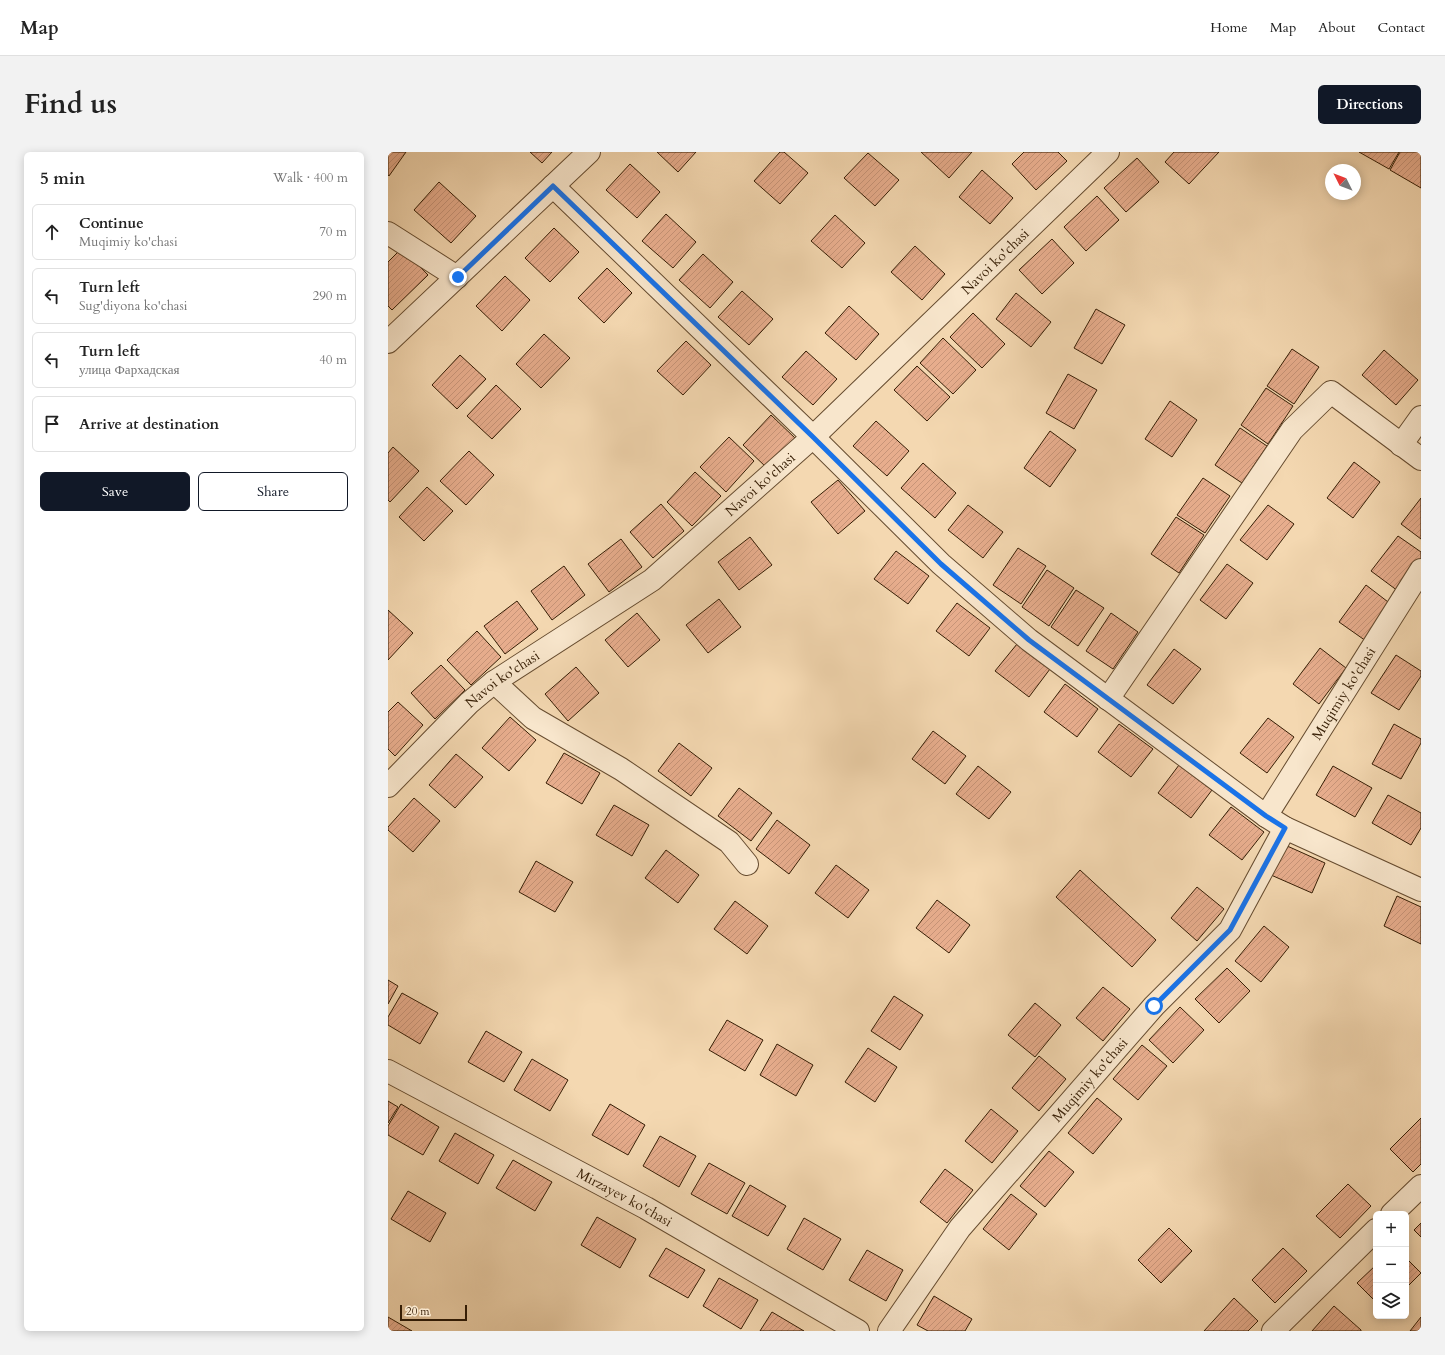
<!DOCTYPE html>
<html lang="en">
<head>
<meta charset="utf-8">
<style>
	:root { --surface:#fff; --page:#f2f2f2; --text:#222; --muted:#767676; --line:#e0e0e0; --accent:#111827 }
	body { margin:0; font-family:Cardo,serif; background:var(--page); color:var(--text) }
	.controls { position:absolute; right:12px; bottom:12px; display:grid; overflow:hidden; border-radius:6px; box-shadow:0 2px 10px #0003 }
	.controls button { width:36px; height:36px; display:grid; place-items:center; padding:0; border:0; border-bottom:1px solid var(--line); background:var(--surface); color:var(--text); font:20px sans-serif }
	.compass { position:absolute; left:937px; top:12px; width:36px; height:36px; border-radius:50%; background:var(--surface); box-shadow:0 2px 10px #0003; rotate:312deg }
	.scale { position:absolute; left:12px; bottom:10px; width:67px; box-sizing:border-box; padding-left:4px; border:2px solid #361e05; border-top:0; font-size:11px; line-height:14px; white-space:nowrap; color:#361e05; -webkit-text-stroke:3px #f8e6cc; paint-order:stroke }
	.stop { position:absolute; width:12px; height:12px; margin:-9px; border:3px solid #1a73e8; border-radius:50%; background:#fff }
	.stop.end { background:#1a73e8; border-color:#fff; box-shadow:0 1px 4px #0008 }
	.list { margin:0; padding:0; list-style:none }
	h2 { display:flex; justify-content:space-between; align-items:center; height:52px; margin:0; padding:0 16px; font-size:17px }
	h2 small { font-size:13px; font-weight:400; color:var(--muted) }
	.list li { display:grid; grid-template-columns:26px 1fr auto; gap:12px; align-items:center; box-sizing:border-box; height:56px; margin:0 8px 8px; padding:0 8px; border:1px solid var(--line); border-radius:6px }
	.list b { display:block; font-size:15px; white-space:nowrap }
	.list p { margin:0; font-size:13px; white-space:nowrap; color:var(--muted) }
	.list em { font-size:13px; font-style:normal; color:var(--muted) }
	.actions { display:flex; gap:8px; padding:12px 16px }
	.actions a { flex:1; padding:9px 0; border:1px solid var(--accent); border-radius:6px; text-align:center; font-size:14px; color:var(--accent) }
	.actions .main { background:var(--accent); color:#fff }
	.icon { flex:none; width:22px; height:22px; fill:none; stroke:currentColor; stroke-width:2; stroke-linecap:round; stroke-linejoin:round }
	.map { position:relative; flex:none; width:1033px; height:1179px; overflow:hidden; border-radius:6px }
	header { display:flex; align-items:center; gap:24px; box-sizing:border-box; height:56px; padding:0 20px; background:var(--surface); border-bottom:1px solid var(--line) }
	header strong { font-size:19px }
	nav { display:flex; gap:22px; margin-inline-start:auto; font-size:14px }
	.intro { display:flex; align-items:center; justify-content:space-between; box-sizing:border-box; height:96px; padding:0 24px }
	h1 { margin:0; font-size:28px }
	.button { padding:10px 18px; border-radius:6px; background:var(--accent); color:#fff; font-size:14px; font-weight:700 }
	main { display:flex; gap:24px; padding:0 24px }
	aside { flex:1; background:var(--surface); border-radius:6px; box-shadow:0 2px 10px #0003 }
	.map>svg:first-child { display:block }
	.building { fill:url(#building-hatch); stroke:#361e05 }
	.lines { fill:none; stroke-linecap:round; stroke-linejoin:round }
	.minor-casing { stroke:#664c30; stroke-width:24 }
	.minor { stroke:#f8e6cc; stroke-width:22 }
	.route { stroke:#1a73e8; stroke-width:5 }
	.labels { text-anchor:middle; stroke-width:4; stroke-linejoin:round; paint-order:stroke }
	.street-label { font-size:14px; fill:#361e05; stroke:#f8e6cc }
</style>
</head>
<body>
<header>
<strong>Map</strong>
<nav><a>Home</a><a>Map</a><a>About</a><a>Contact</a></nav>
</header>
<div class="intro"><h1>Find us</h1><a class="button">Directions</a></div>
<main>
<aside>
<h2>5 min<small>Walk · 400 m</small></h2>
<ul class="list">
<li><svg class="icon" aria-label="ahead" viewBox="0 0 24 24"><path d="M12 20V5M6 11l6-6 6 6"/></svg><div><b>Continue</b><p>Muqimiy ko'chasi</p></div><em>70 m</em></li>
<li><svg class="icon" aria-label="left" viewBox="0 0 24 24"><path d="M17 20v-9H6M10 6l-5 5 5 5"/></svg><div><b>Turn left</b><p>Sug'diyona ko'chasi</p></div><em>290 m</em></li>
<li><svg class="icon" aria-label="left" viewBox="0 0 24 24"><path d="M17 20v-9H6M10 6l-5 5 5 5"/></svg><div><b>Turn left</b><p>улица Фархадская</p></div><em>40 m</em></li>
<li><svg class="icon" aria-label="arrive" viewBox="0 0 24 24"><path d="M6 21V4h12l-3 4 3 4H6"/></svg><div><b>Arrive at destination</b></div></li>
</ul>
<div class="actions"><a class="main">Save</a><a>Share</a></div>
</aside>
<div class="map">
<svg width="1033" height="1179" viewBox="0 0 1033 1179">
	<defs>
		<pattern id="building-hatch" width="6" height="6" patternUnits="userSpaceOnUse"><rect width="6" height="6" fill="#e7ad8d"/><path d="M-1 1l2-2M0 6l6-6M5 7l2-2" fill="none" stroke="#c79478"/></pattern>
	</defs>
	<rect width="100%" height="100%" fill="#f4d8b1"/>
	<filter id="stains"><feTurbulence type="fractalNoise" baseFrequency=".005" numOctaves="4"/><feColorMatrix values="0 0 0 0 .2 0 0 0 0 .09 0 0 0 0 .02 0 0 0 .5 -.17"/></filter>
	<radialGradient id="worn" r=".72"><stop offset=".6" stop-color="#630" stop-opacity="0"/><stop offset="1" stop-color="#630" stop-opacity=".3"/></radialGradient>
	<g class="building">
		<path d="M 0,0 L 18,0 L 1,24 L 0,23 Z"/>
		<path d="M 142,0 L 164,0 L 154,11 Z"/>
		<path d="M 269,0 L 308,0 L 290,20 Z"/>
		<path d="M 392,0 L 396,0 L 420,21 L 392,52 L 366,29 Z"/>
		<path d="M 533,0 L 584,0 L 561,26 Z"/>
		<path d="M 636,0 L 670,0 L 679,9 L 648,38 L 624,12 Z"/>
		<path d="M 786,0 L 831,0 L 801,32 L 777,10 Z"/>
		<path d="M 971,0 L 1011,0 L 1001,17 Z"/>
		<path d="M 1012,0 L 1033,0 L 1033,36 L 1002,18 Z"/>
		<path d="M 480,1 L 511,28 L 487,54 L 456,26 Z"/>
		<path d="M 749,6 L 771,30 L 738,60 L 716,36 Z"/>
		<path d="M 242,12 L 272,40 L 249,66 L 218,38 Z"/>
		<path d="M 594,18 L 625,46 L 602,72 L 571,45 Z"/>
		<path d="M 51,30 L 88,64 L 63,91 L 26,58 Z"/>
		<path d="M 709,44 L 731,68 L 698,99 L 676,75 Z"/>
		<path d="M 278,62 L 308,90 L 285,116 L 254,89 Z"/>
		<path d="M 447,63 L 477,91 L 454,116 L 423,89 Z"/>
		<path d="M 166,76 L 191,100 L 162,130 L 137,106 Z"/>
		<path d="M 664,87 L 686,111 L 654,142 L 631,118 Z"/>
		<path d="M 527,94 L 557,122 L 534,148 L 503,120 Z"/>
		<path d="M 14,96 L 40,123 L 4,158 L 0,154 L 0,110 Z"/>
		<path d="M 315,102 L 345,130 L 322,156 L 291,128 Z"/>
		<path d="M 219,116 L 244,141 L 216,171 L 190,146 Z"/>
		<path d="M 117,124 L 142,148 L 114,179 L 88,154 Z"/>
		<path d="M 354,139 L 385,167 L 361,193 L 330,165 Z"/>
		<path d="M 628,141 L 663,170 L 643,195 L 608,167 Z"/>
		<path d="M 461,154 L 491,182 L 468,208 L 437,181 Z"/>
		<path d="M 708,157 L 737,173 L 714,212 L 686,196 Z"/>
		<path d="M 585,161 L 617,192 L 594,216 L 562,185 Z"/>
		<path d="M 156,182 L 182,206 L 153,236 L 128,212 Z"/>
		<path d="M 555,186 L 588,218 L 565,242 L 532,211 Z"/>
		<path d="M 298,189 L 323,213 L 295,243 L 269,219 Z"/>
		<path d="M 904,197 L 931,215 L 906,252 L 879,234 Z"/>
		<path d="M 996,198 L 1030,228 L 1008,253 L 974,223 Z"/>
		<path d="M 418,199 L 449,227 L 425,253 L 394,225 Z"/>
		<path d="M 72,203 L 98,227 L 69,257 L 44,233 Z"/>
		<path d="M 529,214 L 562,245 L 539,269 L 506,238 Z"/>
		<path d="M 680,222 L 709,238 L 686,277 L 658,261 Z"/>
		<path d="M 108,233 L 133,257 L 104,287 L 79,264 Z"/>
		<path d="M 878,236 L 905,254 L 880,292 L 853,273 Z"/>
		<path d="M 782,249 L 809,268 L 784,305 L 757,287 Z"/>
		<path d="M 383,263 L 408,287 L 380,317 L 355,293 Z"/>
		<path d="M 488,269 L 521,299 L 499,324 L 465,294 Z"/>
		<path d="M 852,276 L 879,294 L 854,331 L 827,313 Z"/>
		<path d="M 662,279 L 688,298 L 662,335 L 636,316 Z"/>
		<path d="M 341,285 L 366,309 L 338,340 L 312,315 Z"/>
		<path d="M 5,295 L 31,319 L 2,350 L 0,348 L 0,301 Z"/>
		<path d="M 81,299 L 106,323 L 78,353 L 52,329 Z"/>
		<path d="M 966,310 L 992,330 L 965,366 L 939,346 Z"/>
		<path d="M 535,311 L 568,341 L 547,366 L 513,336 Z"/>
		<path d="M 307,320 L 333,344 L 304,374 L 279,350 Z"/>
		<path d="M 815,326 L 842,344 L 817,381 L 789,363 Z"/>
		<path d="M 450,328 L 477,359 L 450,382 L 423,350 Z"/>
		<path d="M 39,335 L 65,359 L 36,389 L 11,365 Z"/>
		<path d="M 1033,346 L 1033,387 L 1013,372 Z"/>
		<path d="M 273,352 L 296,379 L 265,406 L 242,380 Z"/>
		<path d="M 580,353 L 615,380 L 595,406 L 560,378 Z"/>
		<path d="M 880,353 L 906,372 L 879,408 L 852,388 Z"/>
		<path d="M 788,365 L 816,383 L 791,421 L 763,402 Z"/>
		<path d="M 1010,384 L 1033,400 L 1033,408 L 1010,439 L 983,419 Z"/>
		<path d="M 362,385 L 384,413 L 351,438 L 330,410 Z"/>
		<path d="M 233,387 L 254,415 L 221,440 L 200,412 Z"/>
		<path d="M 630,396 L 658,414 L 633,452 L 605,433 Z"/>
		<path d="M 508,399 L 541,424 L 520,452 L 486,427 Z"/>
		<path d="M 839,412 L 865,431 L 838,467 L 812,448 Z"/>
		<path d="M 176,414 L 197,443 L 164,468 L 143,439 Z"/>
		<path d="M 659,418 L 686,436 L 661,474 L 634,455 Z"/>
		<path d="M 978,433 L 1004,453 L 978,489 L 951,470 Z"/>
		<path d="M 688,438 L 716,456 L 690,494 L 663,475 Z"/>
		<path d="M 331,447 L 353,475 L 320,501 L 298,473 Z"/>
		<path d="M 129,449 L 150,477 L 117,502 L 96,474 Z"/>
		<path d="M 569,451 L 602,476 L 581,504 L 548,479 Z"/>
		<path d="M 0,458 L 25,481 L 0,508 Z"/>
		<path d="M 249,461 L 272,488 L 240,515 L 217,488 Z"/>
		<path d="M 723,461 L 750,480 L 725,517 L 698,499 Z"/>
		<path d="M 89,479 L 113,505 L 83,533 L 59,508 Z"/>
		<path d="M 629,492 L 662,517 L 641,545 L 607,519 Z"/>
		<path d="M 932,496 L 958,516 L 931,552 L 905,532 Z"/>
		<path d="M 786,497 L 813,517 L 785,552 L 759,533 Z"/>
		<path d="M 1008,503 L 1033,519 L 1033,524 L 1011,558 L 983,541 Z"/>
		<path d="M 53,513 L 77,538 L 47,567 L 23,541 Z"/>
		<path d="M 188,515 L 211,541 L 180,569 L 157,542 Z"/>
		<path d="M 677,532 L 710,557 L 689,585 L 656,560 Z"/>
		<path d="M 10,550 L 35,573 L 7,604 L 0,597 L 0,560 Z"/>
		<path d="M 122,565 L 148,588 L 121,619 L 94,596 Z"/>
		<path d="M 880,566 L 906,585 L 879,621 L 852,601 Z"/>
		<path d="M 731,572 L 765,597 L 743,625 L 710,600 Z"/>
		<path d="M 1006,572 L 1033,587 L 1033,591 L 1013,627 L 984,612 Z"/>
		<path d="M 545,579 L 578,604 L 557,632 L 524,607 Z"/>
		<path d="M 291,591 L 324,616 L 303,644 L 270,619 Z"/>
		<path d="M 176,601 L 212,621 L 194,652 L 158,631 Z"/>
		<path d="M 68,602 L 95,625 L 67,656 L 41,633 Z"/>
		<path d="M 791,613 L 824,638 L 803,666 L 770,641 Z"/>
		<path d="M 590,614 L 623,640 L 601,667 L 568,642 Z"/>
		<path d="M 945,614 L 984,636 L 967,665 L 928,643 Z"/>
		<path d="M 351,636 L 384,661 L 363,689 L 330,664 Z"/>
		<path d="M 1000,643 L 1033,661 L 1033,676 L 1023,693 L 984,671 Z"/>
		<path d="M 26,646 L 52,669 L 25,700 L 0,678 L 0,675 Z"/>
		<path d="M 226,653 L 261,673 L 244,704 L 208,683 Z"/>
		<path d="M 843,655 L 876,680 L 854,708 L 821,683 Z"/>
		<path d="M 389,668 L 422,693 L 401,722 L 368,697 Z"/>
		<path d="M 897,693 L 937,711 L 924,741 L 883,723 Z"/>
		<path d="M 278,698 L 311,723 L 290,751 L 257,726 Z"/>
		<path d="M 148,709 L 185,730 L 167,760 L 131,740 Z"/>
		<path d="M 448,713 L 481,738 L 460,766 L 427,741 Z"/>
		<path d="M 692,718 L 768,788 L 744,815 L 668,745 Z"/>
		<path d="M 809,735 L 836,757 L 809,789 L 783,766 Z"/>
		<path d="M 1009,744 L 1033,755 L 1033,792 L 996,774 Z"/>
		<path d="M 549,748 L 582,773 L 561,801 L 528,776 Z"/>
		<path d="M 347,749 L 380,774 L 359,802 L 326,777 Z"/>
		<path d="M 876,774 L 901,795 L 873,830 L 847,809 Z"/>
		<path d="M 839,816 L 862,839 L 831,871 L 807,847 Z"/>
		<path d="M 0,828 L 10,834 L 0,852 Z"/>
		<path d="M 715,835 L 742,857 L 715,889 L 688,866 Z"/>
		<path d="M 14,841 L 50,861 L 32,892 L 0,873 L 0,865 Z"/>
		<path d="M 506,844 L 535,863 L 512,898 L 483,879 Z"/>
		<path d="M 647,851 L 673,873 L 647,905 L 620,883 Z"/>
		<path d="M 792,855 L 816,878 L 785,911 L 761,888 Z"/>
		<path d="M 339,868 L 375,888 L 357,919 L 321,898 Z"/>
		<path d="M 98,879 L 134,900 L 116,930 L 80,910 Z"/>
		<path d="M 389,892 L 425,913 L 408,944 L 372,923 Z"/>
		<path d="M 754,893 L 779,914 L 750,948 L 725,927 Z"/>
		<path d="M 480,896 L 509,915 L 487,950 L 457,930 Z"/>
		<path d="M 651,904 L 678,927 L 651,959 L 624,936 Z"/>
		<path d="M 144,907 L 180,928 L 162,959 L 126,938 Z"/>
		<path d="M 709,946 L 734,967 L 705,1002 L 680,981 Z"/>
		<path d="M 0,949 L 10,955 L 0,971 Z"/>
		<path d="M 13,952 L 51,975 L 35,1003 L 0,983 L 0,974 Z"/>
		<path d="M 222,952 L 257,973 L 240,1003 L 204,983 Z"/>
		<path d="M 603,957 L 630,979 L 604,1011 L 577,989 Z"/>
		<path d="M 1033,966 L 1033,1012 L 1025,1020 L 1002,997 Z"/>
		<path d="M 67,981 L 106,1003 L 90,1032 L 51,1009 Z"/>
		<path d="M 272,984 L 308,1004 L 291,1035 L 255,1014 Z"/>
		<path d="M 661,999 L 686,1020 L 657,1055 L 632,1034 Z"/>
		<path d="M 125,1008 L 164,1030 L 147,1059 L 108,1036 Z"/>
		<path d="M 321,1011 L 357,1031 L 339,1062 L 303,1042 Z"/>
		<path d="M 557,1017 L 585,1038 L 559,1071 L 532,1050 Z"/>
		<path d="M 960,1032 L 983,1054 L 952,1086 L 928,1064 Z"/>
		<path d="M 362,1033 L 398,1054 L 380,1084 L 344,1064 Z"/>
		<path d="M 20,1039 L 58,1061 L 42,1090 L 3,1067 Z"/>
		<path d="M 623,1042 L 649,1062 L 621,1098 L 595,1077 Z"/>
		<path d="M 209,1065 L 248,1087 L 232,1116 L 193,1093 Z"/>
		<path d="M 416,1066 L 453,1087 L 435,1118 L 399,1097 Z"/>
		<path d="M 1033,1071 L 1033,1085 L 1026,1078 Z"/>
		<path d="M 781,1076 L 804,1099 L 773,1131 L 750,1108 Z"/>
		<path d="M 278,1096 L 317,1118 L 300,1146 L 261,1124 Z"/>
		<path d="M 895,1096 L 919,1119 L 887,1151 L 864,1128 Z"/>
		<path d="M 479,1098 L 515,1118 L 498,1149 L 461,1128 Z"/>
		<path d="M 1018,1106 L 1033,1121 L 1018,1136 Z"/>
		<path d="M 988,1113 L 988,1150 L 969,1131 Z"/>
		<path d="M 331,1126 L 370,1148 L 353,1177 L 315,1154 Z"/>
		<path d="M 546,1144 L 584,1167 L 577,1179 L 540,1179 L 529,1173 Z"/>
		<path d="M 846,1146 L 870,1169 L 860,1179 L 816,1179 Z"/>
		<path d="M 946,1154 L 973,1178 L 973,1179 L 924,1179 Z"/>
		<path d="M 384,1160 L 416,1179 L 372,1179 Z"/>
		<path d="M 0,1165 L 24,1179 L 0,1179 Z"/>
		<path d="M 1033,1165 L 1033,1179 L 1022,1179 Z"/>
	</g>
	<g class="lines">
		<g class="minor-casing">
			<g id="minor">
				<path d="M 165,34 L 425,285 L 553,412 L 641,488 L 878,664 L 897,676 L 1033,738"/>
				<path d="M 0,81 L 69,125"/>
				<path d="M 0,190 L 201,0"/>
				<path d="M 1013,293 L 1033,265"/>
				<path d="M 106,530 L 145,566 L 233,617 L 341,690 L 359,712"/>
				<path d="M 720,547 L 904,278 L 943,240 L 1033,307"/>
				<path id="s1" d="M 0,634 L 81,551 L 106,530 L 264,428 L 425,285 L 720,0"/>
				<path id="s2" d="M 878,664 L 1033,418"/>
				<path id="s3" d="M 0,919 L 258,1056 L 470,1179"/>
				<path d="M 1004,1062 L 1033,1034"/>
				<path id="s4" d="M 501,1179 L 572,1076 L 766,854 L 842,778 L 897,676"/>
				<path d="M 885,1179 L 988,1078"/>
			</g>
		</g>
		<use href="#minor" class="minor"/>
	</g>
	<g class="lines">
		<path class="route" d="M 70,125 L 165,34 L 425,285 L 553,412 L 641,488 L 878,664 L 897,676 L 842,778 L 766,854"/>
	</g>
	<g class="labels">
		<g class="street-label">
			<text dy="5" stroke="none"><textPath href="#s1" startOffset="805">Navoi ko'chasi</textPath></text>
			<text dy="5" stroke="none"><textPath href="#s1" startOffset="481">Navoi ko'chasi</textPath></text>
			<text dy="5" stroke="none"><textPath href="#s1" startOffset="157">Navoi ko'chasi</textPath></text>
			<text dy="5" stroke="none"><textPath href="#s2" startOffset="145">Muqimiy ko'chasi</textPath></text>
			<text dy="5" stroke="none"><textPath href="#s4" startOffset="322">Muqimiy ko'chasi</textPath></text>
			<text dy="5" stroke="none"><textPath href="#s3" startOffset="268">Mirzayev ko'chasi</textPath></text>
		</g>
	</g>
	<rect width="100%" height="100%" filter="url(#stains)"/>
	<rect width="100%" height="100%" fill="url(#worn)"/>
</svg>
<div class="controls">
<button>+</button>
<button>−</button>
<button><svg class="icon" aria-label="layers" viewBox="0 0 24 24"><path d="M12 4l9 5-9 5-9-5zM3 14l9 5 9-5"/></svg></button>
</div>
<svg class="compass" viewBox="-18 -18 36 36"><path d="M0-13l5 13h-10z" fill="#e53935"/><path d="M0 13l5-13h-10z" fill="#767676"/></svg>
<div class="scale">20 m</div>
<div class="stop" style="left:766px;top:854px"></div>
<div class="stop end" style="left:70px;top:125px"></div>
</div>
</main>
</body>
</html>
